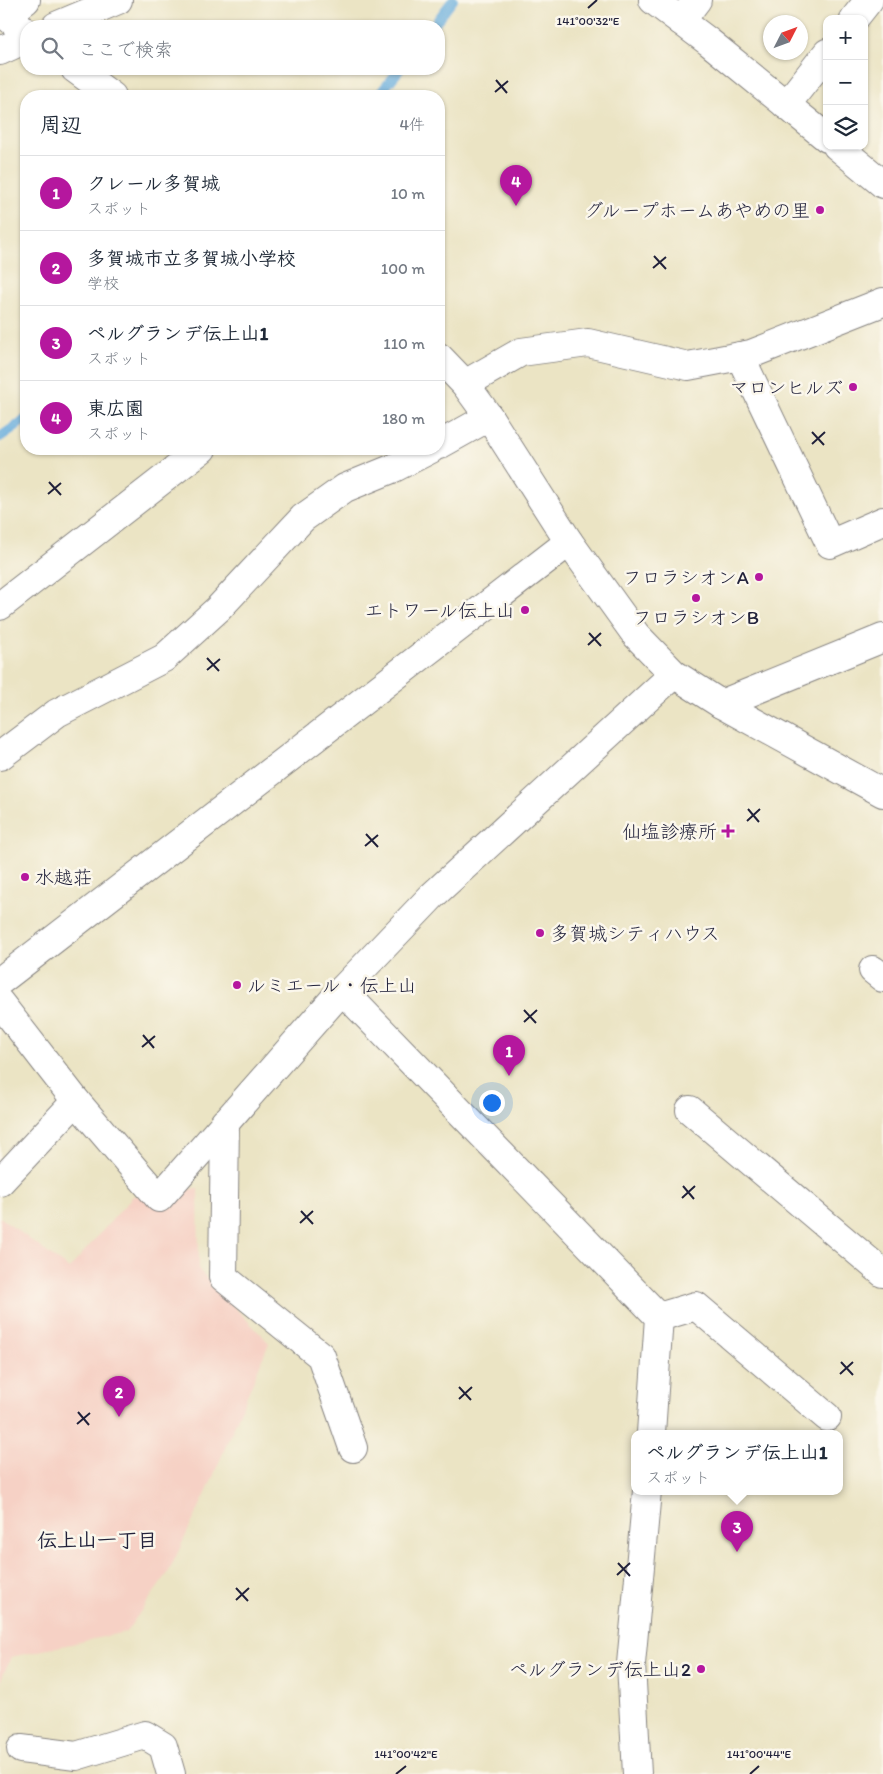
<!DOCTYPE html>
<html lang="ja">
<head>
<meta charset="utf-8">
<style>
	:root { --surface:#fff; --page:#f6f6f7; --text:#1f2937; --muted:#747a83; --line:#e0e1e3; --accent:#b5179e }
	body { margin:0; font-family:Itim,"Klee One",sans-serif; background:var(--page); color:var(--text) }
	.controls { position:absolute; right:15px; top:15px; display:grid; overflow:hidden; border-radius:10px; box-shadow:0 1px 4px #0004 }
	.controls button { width:45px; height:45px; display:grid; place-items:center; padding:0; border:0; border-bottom:1px solid var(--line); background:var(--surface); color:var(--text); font:25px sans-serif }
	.compass { position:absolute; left:763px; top:15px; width:45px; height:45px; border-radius:50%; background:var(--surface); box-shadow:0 1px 4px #0004; rotate:48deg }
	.you { position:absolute; left:491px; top:1102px; width:18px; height:18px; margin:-12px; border:4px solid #fff; border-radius:50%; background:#1a73e8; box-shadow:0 0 0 8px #1a73e833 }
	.badge { display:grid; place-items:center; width:32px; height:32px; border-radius:50%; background:var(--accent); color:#fff; font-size:16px; font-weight:700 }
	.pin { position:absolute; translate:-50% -41px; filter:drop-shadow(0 1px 2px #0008) }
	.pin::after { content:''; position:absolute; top:26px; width:18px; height:15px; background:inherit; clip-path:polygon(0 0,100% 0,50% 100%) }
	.popup { position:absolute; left:631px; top:1430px; width:212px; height:65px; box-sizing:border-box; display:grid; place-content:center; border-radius:10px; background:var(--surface); filter:drop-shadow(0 1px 4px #0005); font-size:16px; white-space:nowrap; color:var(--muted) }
	.popup b { font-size:19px; color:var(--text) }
	.popup::after { content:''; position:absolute; left:50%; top:100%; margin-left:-10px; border:10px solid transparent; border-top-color:var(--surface) }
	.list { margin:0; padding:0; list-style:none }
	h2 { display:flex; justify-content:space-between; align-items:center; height:65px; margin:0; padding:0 20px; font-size:21px }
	h2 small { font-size:16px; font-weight:400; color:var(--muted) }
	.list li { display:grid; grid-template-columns:32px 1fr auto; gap:15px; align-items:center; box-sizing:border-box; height:75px; padding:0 20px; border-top:1px solid var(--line) }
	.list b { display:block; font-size:19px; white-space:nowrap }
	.list p { margin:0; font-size:16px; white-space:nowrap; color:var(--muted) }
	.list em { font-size:16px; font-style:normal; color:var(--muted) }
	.icon { flex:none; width:28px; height:28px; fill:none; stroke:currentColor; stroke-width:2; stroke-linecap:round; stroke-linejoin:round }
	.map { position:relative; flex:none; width:883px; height:1774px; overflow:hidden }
	.search { position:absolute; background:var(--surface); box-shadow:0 1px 4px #0004; left:20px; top:20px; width:425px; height:55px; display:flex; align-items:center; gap:12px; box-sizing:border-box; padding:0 18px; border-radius:20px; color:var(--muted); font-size:19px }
	.panel { position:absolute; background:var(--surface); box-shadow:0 1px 4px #0004; left:20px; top:90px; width:425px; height:365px; border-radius:20px }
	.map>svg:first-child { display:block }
	.built { fill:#f6d1c5 }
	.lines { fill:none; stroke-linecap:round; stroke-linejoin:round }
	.stream { stroke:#65abdb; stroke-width:10 }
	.minor-casing { stroke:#868380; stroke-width:30 }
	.minor { stroke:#fff; stroke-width:28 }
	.ticks { fill:none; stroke:#22223b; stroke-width:2 }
	.poi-dot { fill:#b5179e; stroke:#fbf7ec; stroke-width:2 }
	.labels { text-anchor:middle; stroke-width:5; stroke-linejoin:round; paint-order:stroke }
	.poi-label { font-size:19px; fill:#22223b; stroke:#fbf7ec; text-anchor:end }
	.neighbourhood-label { font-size:20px; font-weight:bold; fill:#22223b; stroke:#fbf7ec }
	.ticks-label { font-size:12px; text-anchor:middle; fill:#22223b; stroke:#fbf7ec; stroke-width:5; stroke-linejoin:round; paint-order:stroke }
</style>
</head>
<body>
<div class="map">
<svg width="883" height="1774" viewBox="0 0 883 1774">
	<rect width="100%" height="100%" fill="#fbf7ec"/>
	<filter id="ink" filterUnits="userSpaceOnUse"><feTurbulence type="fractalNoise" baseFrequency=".02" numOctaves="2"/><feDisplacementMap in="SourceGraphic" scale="10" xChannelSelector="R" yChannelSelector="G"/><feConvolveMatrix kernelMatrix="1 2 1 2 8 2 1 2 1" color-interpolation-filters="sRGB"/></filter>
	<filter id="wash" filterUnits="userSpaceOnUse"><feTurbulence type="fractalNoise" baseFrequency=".0096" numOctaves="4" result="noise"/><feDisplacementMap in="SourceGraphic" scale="20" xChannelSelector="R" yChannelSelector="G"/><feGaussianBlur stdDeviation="1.12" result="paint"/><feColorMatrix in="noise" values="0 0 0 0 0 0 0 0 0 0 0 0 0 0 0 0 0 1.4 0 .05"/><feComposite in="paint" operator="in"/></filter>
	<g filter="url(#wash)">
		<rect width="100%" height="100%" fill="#ebe4c4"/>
		<path class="built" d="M 198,1188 L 199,1270 L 269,1343 L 207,1491 L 168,1573 L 126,1632 L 11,1657 L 0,1682 L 0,1217 L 69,1269 L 133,1196 Z"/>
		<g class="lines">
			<g class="stream">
				<path d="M 433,26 L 453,0"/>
				<path d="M 378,96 L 400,69"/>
				<path d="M 0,437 L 26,419"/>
			</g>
		</g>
	</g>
	<g filter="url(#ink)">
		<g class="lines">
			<g class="minor-casing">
				<g id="minor">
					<path d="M 653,0 L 709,42 L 827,138"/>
					<path d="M 0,10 L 26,33"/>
					<path d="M 5,16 L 26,0"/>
					<path d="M 854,19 L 869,0"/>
					<path d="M 681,21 L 697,0"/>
					<path d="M 56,26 L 118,0"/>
					<path d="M 0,51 L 26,39"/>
					<path d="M 75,69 L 112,96"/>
					<path d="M 786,105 L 827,53"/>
					<path d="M 837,146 L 883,184"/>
					<path d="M 740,356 L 830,544 L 883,521"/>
					<path d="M 439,357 L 465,384 L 489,417 L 569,542 L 636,635 L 674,674 L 721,704 L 883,793"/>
					<path d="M 465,384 L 521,352 L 588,343 L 688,366 L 751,354 L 883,302"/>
					<path d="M 439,445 L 489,417"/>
					<path d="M 0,606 L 202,449"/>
					<path d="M 721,704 L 883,638"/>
					<path d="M 0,756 L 57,713 L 164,658 L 218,609 L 303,518 L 345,488 L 394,468 L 431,449"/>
					<path d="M 873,970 L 883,978"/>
					<path d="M 0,981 L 569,542"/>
					<path d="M 342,990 L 432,896 L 674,674"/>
					<path d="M 0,1003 L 76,1101 L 159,1198 L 342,990 L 659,1317 L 651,1433"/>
					<path d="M 690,1110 L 883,1273"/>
					<path d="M 225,1122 L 223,1277 L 321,1356 L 353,1448"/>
					<path d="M 0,1182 L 76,1101"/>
					<path d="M 659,1317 L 696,1306 L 827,1417"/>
					<path d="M 21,1749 L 76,1756 L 145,1735 L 163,1746 L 171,1774"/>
					<path d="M 637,1774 L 631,1664 L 647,1491"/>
				</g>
			</g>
			<use href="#minor" class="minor"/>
		</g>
	</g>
	<path class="ticks" d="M 588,8 L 597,0M 496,80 L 507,93M 495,92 L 508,81M 654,256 L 666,269M 653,268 L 666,257M 812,432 L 824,445M 812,444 L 825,432M 49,482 L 61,495M 48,494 L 61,483M 589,633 L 601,646M 588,645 L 601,633M 207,658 L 219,671M 207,670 L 220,659M 748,809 L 759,822M 747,821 L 760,809M 366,834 L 378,847M 365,846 L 378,835M 524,1010 L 536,1023M 524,1022 L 537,1010M 143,1035 L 154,1048M 142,1047 L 155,1036M 683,1186 L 694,1199M 682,1198 L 695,1186M 301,1211 L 313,1224M 300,1223 L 313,1211M 841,1362 L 853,1375M 840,1374 L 853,1362M 459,1387 L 471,1400M 459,1399 L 472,1387M 78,1412 L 89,1425M 77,1424 L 90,1413M 618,1563 L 630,1576M 617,1575 L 630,1563M 236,1588 L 248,1601M 236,1600 L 249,1588M 396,1774 L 406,1766M 750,1774 L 759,1766"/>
	<g class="poi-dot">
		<circle cx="820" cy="210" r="5"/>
		<circle cx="853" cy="387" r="5"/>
		<circle cx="759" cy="577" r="5"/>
		<circle cx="696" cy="598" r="5"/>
		<circle cx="525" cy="610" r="5"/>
		<path d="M725.5 823.5h5v5h5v5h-5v5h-5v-5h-5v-5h5z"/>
		<circle cx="25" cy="877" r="5"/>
		<circle cx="540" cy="933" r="5"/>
		<circle cx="237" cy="985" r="5"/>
		<circle cx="701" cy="1669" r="5"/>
	</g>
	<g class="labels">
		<g class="poi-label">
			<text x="810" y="217">グループホームあやめの里</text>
			<text x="843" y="394">マロンヒルズ</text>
			<text x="749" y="584">フロラシオンA</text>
			<text x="515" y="617">エトワール伝上山</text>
			<text x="696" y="624" text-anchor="middle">フロラシオンB</text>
			<text x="717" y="838">仙塩診療所</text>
			<text x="35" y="884" text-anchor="start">水越荘</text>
			<text x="550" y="940" text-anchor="start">多賀城シティハウス</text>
			<text x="247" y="992" text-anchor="start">ルミエール・伝上山</text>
			<text x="691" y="1676">ペルグランデ伝上山2</text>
		</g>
		<g class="neighbourhood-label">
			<text x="97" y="1547">伝上山一丁目</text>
		</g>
	</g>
	<g class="ticks-label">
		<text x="588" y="25">141°00'32"E</text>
		<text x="406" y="1758">141°00'42"E</text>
		<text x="759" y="1758">141°00'44"E</text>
	</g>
</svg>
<div class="controls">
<button>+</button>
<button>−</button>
<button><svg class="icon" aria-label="layers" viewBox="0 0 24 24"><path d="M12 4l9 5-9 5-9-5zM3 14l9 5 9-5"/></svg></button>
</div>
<svg class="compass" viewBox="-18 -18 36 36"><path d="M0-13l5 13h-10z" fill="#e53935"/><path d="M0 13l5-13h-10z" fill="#747a83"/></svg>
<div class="you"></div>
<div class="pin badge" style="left:509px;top:1076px">1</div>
<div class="pin badge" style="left:119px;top:1417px">2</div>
<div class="pin badge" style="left:737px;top:1552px">3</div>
<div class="popup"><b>ペルグランデ伝上山1</b>スポット</div>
<div class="pin badge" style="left:516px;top:206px">4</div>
<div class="search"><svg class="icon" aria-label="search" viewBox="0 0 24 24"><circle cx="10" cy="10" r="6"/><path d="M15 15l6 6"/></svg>ここで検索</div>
<section class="panel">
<h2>周辺<small>4件</small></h2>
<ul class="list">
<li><span class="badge">1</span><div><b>クレール多賀城</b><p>スポット</p></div><em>10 m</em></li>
<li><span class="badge">2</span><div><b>多賀城市立多賀城小学校</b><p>学校</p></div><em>100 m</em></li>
<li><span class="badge">3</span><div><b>ペルグランデ伝上山1</b><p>スポット</p></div><em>110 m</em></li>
<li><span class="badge">4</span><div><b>東広園</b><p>スポット</p></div><em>180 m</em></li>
</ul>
</section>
</div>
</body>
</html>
